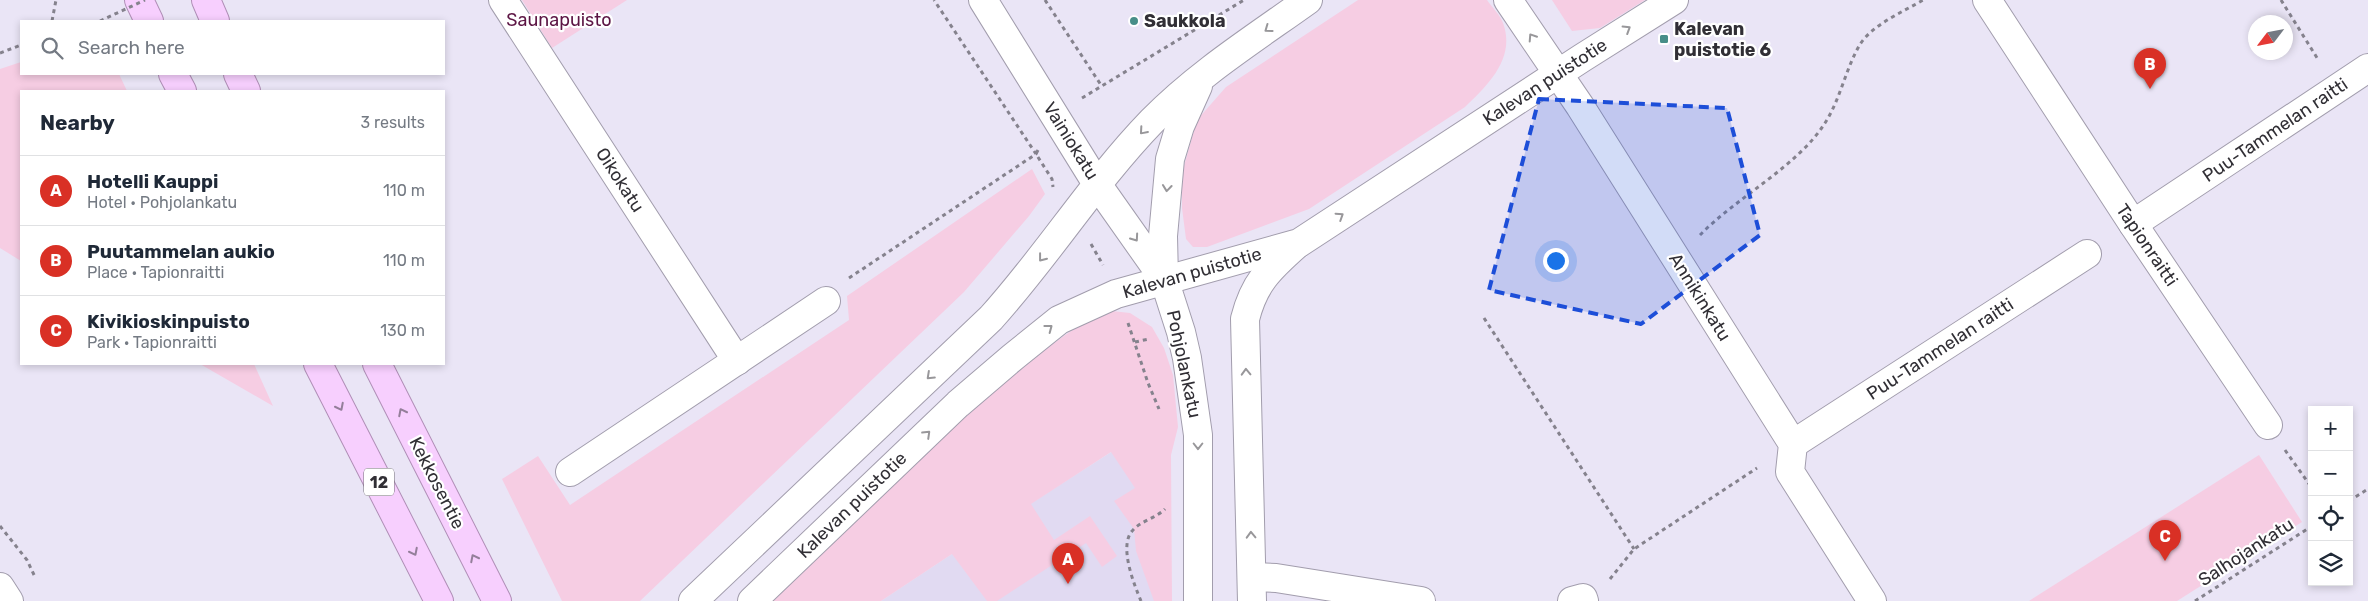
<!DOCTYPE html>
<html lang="en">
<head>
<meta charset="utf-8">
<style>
	:root { --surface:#fff; --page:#f6f6f7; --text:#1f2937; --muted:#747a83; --line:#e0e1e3; --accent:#d93025 }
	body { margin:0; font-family:Rubik,sans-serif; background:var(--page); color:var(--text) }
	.controls { position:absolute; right:15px; bottom:15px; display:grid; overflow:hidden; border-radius:0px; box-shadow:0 2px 8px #0003 }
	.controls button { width:45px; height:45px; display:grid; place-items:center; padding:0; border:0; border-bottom:1px solid var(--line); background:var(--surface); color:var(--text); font:25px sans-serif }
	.compass { position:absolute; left:2248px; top:15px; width:45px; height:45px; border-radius:50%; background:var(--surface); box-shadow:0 2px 8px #0003; rotate:238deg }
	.you { position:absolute; left:1555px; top:260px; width:18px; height:18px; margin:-12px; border:4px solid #fff; border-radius:50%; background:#1a73e8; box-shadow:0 0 0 8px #1a73e833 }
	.badge { display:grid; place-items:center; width:32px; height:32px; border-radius:50%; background:var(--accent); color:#fff; font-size:16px; font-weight:700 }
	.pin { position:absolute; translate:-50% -41px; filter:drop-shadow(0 1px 2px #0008) }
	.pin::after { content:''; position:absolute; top:26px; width:18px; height:15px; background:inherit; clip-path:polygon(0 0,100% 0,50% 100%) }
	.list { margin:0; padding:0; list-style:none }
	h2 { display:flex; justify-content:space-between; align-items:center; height:65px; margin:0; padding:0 20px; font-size:21px }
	h2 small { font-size:16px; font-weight:400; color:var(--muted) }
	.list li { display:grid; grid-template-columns:32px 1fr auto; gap:15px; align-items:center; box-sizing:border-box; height:70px; padding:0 20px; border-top:1px solid var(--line) }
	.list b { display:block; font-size:19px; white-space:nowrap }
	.list p { margin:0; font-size:16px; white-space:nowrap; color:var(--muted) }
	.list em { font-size:16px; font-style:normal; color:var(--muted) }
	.icon { flex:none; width:28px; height:28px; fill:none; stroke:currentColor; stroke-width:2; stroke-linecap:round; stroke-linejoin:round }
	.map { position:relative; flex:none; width:2368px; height:601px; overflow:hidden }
	.search { position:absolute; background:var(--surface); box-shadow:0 2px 8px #0003; left:20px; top:20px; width:425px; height:55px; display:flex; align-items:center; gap:12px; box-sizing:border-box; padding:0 18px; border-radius:0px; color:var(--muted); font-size:19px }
	.panel { position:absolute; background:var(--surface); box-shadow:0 2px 8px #0003; left:20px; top:90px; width:425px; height:275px; border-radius:0px }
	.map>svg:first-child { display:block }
	.built { fill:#e1daf2 }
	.green { fill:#f6cde3 }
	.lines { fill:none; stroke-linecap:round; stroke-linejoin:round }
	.minor-casing { stroke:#a29dad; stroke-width:30 }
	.tertiary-casing { stroke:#a29dad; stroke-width:30 }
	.secondary-casing { stroke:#a29dad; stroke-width:30 }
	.trunk-casing { stroke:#b08fb7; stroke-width:30 }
	.path { stroke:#85828d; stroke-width:3; stroke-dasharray:4 4; stroke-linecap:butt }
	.minor { stroke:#fff; stroke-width:28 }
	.tertiary { stroke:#fff; stroke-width:28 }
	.secondary { stroke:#fff; stroke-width:28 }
	.trunk { stroke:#f7cffe; stroke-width:28 }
	.path-bridge { stroke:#85828d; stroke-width:3; stroke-dasharray:4 4; stroke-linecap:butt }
	.oneway { stroke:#98979a }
	.oneway2 { stroke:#947f9a }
	.marked { fill:#1d4ed8; fill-opacity:0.2; stroke:#1d4ed8; stroke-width:4; stroke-dasharray:10 6; stroke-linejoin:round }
	.poi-dot { fill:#478e88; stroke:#fff; stroke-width:2 }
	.labels { text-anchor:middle; stroke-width:4.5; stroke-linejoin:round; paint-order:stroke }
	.shield { fill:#fff; stroke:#6f6d72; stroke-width:1 }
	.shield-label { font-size:16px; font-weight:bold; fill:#312f35 }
	.park-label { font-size:18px; fill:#5c1544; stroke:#fff }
	.poi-label { font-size:18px; font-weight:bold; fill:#312f35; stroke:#fff; text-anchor:start }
	.street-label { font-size:18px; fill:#312f35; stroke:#fff }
</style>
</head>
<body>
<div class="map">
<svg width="2368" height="601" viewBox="0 0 2368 601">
	<rect width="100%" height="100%" fill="#eae5f6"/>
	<path class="built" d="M 1152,426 L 1172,601 L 881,601 L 952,554 Z"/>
	<g class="green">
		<path d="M 522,0 L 627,0 L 552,48 Z"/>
		<path d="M 1358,0 L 1487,0 C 1492,7 1500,15 1503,23 C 1516,58 1488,85 1465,107 L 1309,209 L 1207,247 L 1193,247 L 1186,239 L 1182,208 L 1182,173 L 1197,120 L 1226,87 Z"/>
		<path d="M 1552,0 L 1645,0 L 1600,28 L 1572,31 Z"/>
		<path d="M 21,62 L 21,74 L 119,74 L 127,91 L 21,91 L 21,261 L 0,248 L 0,69 Z"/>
		<path d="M 1032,169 L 1045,194 L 1029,216 L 964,292 L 640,601 L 562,601 L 502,479 L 538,456 L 570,505 L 849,320 L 847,296 Z"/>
		<path d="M 1112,311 L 1130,313 L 1152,327 L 1164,348 L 1173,375 L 1178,427 L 1171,455 L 1172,601 L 1154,601 L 1136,551 L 1134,529 L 1114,501 L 1135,488 L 1111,452 L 1031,504 L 1054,540 L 1090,516 L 1117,556 L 1102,567 L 1086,543 L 997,601 L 987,601 L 952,554 L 881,601 L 771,601 C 854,522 933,438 1023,368 C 1050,346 1079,321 1112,311 Z"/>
		<path d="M 200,364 L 254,364 L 273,406 Z"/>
		<path d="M 2259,455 L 2302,522 L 2177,601 L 2029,601 Z"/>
	</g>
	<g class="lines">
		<g class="minor-casing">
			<g id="minor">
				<path d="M 503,0 L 737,361"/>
				<path d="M 983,0 L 1097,184"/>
				<path d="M 1508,0 L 1580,106 L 1793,444 L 1790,472 L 1872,601"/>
				<path d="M 1987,0 L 2133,224 L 2268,425"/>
				<path d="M 2133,224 L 2368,68"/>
				<path d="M 1793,444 L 2087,254"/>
				<path d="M 570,472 L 826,301"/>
				<path d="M 1252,577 L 1276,578 L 1421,601"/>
				<path d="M 1572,601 L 1583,598 L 1584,601"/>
			</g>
		</g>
		<g class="tertiary-casing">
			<path id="tertiary" d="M 0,587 L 9,601"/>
		</g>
		<g class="secondary-casing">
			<g id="secondary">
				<path d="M 1198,86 L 1180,126 L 1170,159 L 1163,236 L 1164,279 L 1181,332 L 1187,358 L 1198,435 L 1198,601"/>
				<path d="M 1097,184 L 1164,279"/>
				<path d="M 693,601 L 991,318 C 1048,255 1093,182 1152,121 C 1198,74 1255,38 1308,0"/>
				<path d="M 752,601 L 958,404 L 1013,357 L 1059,320 L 1116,294 L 1299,243 L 1582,58 L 1674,0"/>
				<path d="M 1252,601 L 1245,319 C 1254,283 1269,269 1296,245"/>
			</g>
		</g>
		<g class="trunk-casing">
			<g id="trunk">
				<path d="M 139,0 L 149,21"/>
				<path d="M 206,0 L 215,21"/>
				<path d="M 173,74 L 182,91"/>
				<path d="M 238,74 L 246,91"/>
				<path d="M 318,364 L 439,601"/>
				<path d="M 377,364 L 497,601"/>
			</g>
		</g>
		<g class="path">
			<path d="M 1045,0 L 1101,85"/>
			<path d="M 2281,0 L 2319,61"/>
			<path d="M 52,21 L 56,0"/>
			<path d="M 0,53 L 21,45"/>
			<path d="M 1082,98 L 1244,0"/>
			<path d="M 1038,150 L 1036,154 L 1052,179 L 1053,187"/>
			<path d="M 1700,235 C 1737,197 1798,166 1825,123 C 1840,100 1845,71 1859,46 C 1871,25 1903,12 1923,0"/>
			<path d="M 1091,244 L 1103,265"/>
			<path d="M 849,278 L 1036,154 L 934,0"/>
			<path d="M 1484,318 L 1634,549"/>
			<path d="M 1128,323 L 1148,383 L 1159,409"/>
			<path d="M 1135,342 L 1149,339"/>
			<path d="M 2285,450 L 2312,488"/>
			<path d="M 2349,501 L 2368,489"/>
			<path d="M 0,526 L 27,560 L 35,577"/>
			<path d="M 1610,579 L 1634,549 L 1757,468"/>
			<path d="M 1141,601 C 1134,584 1118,545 1133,530 C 1141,521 1156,518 1165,509"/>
			<path d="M 2195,601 L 2312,526"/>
		</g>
		<use href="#minor" class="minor"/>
		<use href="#tertiary" class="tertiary"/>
		<use href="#secondary" class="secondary"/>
		<use href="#trunk" class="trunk"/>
		<path class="path-bridge" d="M 100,21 L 145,0"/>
	</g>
	<defs><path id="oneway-chevron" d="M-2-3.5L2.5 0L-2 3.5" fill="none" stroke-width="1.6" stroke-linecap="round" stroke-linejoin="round" transform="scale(1.25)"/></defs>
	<g class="oneway">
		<use href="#oneway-chevron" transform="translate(1268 29) rotate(144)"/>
		<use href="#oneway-chevron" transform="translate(1627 29) rotate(-32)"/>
		<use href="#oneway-chevron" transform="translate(1532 37) rotate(-123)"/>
		<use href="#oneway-chevron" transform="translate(1143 131) rotate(131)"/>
		<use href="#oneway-chevron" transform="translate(1167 188) rotate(96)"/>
		<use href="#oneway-chevron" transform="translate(1340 216) rotate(-33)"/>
		<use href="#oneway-chevron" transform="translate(1135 238) rotate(55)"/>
		<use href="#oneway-chevron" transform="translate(1042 258) rotate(128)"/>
		<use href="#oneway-chevron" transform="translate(1049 328) rotate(-37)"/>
		<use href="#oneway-chevron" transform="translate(1246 372) rotate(-92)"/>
		<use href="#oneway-chevron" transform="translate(930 376) rotate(137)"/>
		<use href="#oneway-chevron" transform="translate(927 434) rotate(-44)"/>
		<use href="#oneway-chevron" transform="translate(1198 446) rotate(90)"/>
		<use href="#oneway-chevron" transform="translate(1251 535) rotate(-92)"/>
	</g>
	<g class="oneway2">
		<use href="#oneway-chevron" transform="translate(340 407) rotate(63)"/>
		<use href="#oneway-chevron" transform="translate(402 412) rotate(-117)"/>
		<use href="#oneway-chevron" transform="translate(414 552) rotate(63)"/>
		<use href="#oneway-chevron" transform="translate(474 558) rotate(-117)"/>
	</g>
	<path class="marked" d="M 1539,99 L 1727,108 L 1760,235 L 1641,324 L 1489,290 Z"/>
	<g class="poi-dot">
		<circle cx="1134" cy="21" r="5"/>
		<rect x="1659" y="34" width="10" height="10" rx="2.5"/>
	</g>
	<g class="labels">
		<rect class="shield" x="364" y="468.5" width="30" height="27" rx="4"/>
		<g class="shield-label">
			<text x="379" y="488">12</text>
		</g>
		<g class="park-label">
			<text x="559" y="26">Saunapuisto</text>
		</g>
		<g class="poi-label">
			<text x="1144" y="27">Saukkola</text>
			<text x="1674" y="35">Kalevan<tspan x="1674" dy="21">puistotie 6</tspan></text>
		</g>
		<g class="street-label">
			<text transform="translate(1545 82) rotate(-33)" y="6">Kalevan puistotie</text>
			<text transform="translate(2275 130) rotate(-34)" y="6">Puu-Tammelan raitti</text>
			<text transform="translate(1071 141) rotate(58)" y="6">Vainiokatu</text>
			<text transform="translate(620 180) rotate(57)" y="6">Oikokatu</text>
			<text transform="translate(2147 245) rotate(56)" y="6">Tapionraitti</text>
			<text transform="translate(1192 273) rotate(-16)" y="6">Kalevan puistotie</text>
			<text transform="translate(1700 297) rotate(58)" y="6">Annikinkatu</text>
			<text transform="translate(1940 349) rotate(-33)" y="6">Puu-Tammelan raitti</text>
			<text transform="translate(1184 364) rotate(78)" y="6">Pohjolankatu</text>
			<text transform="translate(437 483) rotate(63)" y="6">Kekkosentie</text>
			<text transform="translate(852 505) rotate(-44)" y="6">Kalevan puistotie</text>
			<text transform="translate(2246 552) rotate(-33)" y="6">Salhojankatu</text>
		</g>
	</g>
</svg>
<div class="controls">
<button>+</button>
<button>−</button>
<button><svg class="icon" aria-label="locate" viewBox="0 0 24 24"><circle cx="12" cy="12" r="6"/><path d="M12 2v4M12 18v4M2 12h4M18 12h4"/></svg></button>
<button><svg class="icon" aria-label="layers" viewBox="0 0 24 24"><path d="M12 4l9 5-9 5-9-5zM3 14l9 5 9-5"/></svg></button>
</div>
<svg class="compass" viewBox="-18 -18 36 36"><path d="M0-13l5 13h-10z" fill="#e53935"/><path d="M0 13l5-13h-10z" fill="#747a83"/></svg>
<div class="you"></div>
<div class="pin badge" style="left:1068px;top:584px">A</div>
<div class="pin badge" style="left:2150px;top:89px">B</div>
<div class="pin badge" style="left:2165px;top:561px">C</div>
<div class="search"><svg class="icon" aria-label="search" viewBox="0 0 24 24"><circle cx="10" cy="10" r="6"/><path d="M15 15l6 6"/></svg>Search here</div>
<section class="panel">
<h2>Nearby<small>3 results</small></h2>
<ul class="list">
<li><span class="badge">A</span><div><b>Hotelli Kauppi</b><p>Hotel · Pohjolankatu</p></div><em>110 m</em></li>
<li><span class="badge">B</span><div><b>Puutammelan aukio</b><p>Place · Tapionraitti</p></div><em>110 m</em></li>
<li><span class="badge">C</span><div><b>Kivikioskinpuisto</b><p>Park · Tapionraitti</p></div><em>130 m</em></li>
</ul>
</section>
</div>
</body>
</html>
